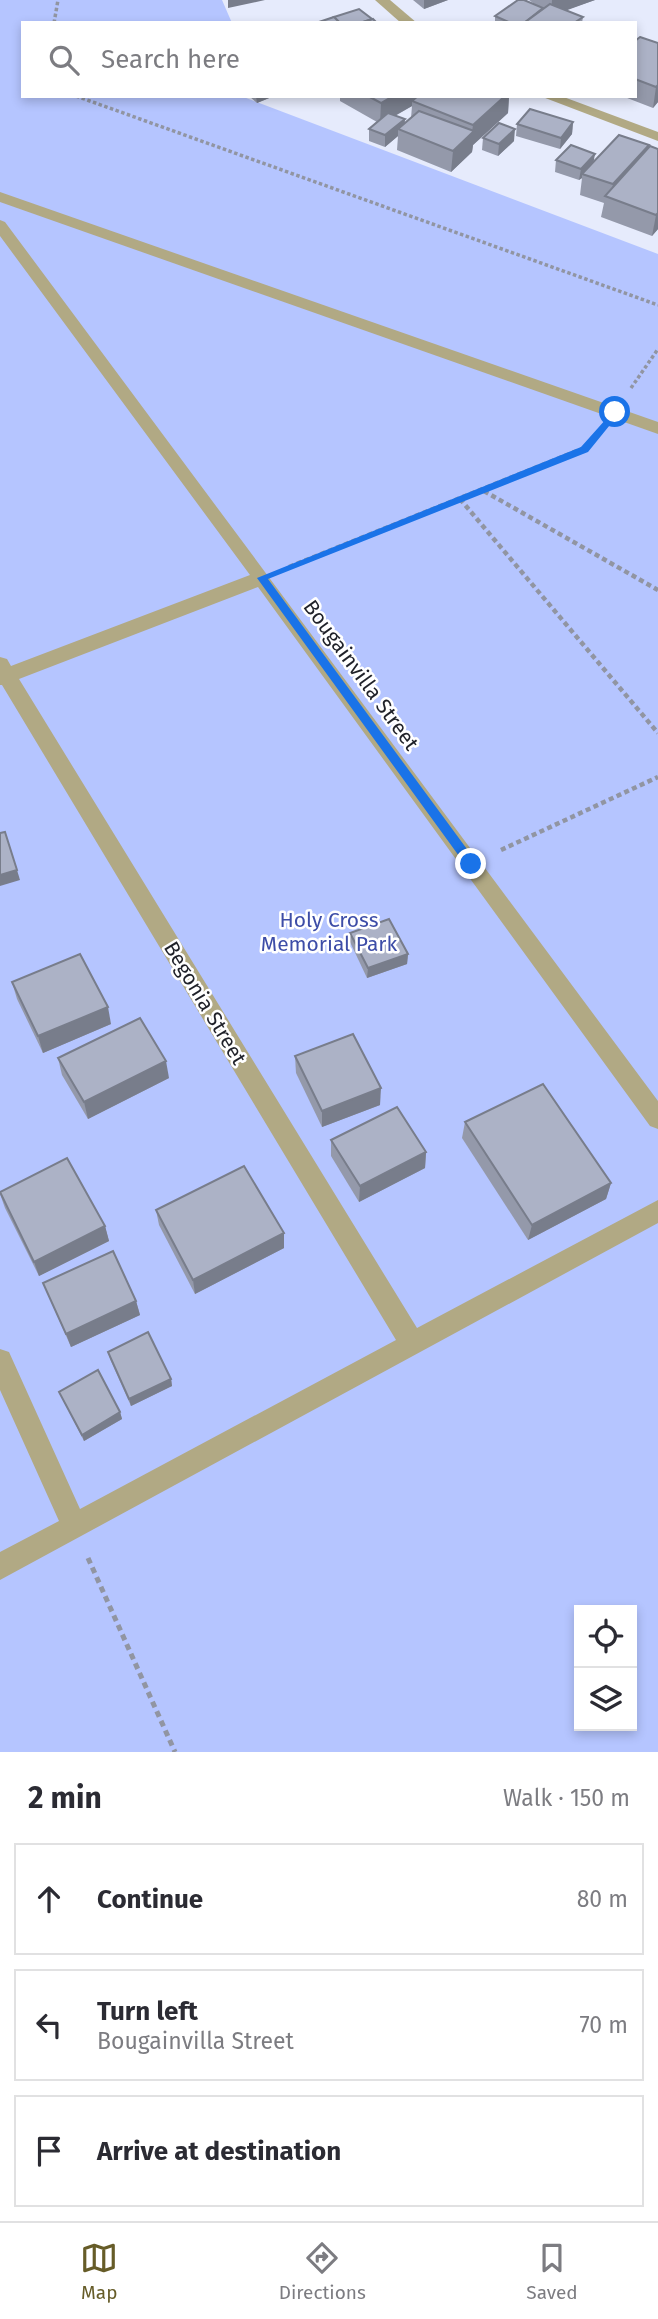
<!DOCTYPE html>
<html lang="en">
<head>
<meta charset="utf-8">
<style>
	:root { --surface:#fff; --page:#f7f7f7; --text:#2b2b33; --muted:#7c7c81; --line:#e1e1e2; --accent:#665c28 }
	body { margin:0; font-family:"Fira Sans",sans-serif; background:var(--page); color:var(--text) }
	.controls { position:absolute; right:21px; bottom:21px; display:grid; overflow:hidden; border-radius:0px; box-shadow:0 4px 10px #0003 }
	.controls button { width:63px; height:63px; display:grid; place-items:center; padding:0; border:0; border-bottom:2px solid var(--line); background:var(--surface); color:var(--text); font:35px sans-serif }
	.stop { position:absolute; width:21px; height:21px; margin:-16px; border:5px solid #1a73e8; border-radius:50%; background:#fff }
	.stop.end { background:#1a73e8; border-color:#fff; box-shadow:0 2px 7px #0008 }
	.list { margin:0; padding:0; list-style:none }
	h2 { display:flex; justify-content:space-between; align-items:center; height:91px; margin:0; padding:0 28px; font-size:30px }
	h2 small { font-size:23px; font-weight:400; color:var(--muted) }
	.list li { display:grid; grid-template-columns:46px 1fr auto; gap:21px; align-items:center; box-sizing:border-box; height:112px; margin:0 14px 14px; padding:0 14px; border:2px solid var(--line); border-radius:0px }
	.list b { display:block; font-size:26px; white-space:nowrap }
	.list p { margin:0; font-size:23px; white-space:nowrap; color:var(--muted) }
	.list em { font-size:23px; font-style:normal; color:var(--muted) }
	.icon { flex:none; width:38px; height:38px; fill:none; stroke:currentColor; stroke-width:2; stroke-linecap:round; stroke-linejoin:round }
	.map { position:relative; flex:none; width:658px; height:1752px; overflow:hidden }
	.search { position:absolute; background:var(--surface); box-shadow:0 4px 10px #0003; left:21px; right:21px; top:21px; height:77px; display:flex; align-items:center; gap:18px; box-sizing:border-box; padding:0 24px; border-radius:0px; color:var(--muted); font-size:26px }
	.sheet { height:469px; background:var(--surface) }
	nav { display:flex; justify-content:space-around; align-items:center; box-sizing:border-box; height:98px; border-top:2px solid var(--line); background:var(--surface); font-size:19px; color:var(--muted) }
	nav a { display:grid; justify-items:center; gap:4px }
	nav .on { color:var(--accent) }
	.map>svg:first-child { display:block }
	.green { fill:#b5c5ff; fill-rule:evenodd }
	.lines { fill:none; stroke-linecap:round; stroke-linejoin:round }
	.path-far2 { stroke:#9195a2; stroke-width:3.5; stroke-dasharray:3.5 2.5; stroke-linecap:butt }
	.path-far1 { stroke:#9195a2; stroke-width:4.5; stroke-dasharray:5 3.5; stroke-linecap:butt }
	.path { stroke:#9195a2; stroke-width:5; stroke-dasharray:6 4.5; stroke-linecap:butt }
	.lane { fill:#b1a984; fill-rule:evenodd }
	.street { fill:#b1a984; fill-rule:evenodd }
	.wall { fill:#9499aa; fill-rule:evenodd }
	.shaded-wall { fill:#787d8b }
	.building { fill:#acb2c6; stroke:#787d8b; stroke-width:2 }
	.route { fill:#1a73e8 }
	.labels { text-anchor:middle; stroke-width:5; stroke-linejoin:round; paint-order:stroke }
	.street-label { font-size:21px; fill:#1f2129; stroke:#fff }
	.park-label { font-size:21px; fill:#3d4da7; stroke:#fff }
</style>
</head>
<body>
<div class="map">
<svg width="658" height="1752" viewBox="0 0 658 1752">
	<rect width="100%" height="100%" fill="#e6ebfc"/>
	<path class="green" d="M 0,0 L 222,0 L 232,23 L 23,23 L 23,96 L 241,96 L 658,254 L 658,1752 L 0,1752 ZM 579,1610 L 632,1610 L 632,1726 L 579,1726 Z"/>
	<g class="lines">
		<g class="path-far2">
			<path d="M 54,23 L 58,0"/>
			<path d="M 76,96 L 658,305"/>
			<path d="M 631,388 L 658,349"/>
			<path d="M 585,448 L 595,437"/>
		</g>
		<g class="path-far1">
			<path d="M 484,491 L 658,590"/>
			<path d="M 460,499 L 658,733"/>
			<path d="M 289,567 L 587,447"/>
			<path d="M 501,850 L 658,777"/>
		</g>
		<path class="path" d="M 88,1558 L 175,1752"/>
		<g class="lane">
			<path d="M 0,192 L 658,422 L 658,434 L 0,202 Z"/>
			<path d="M 0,220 L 5,222 L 658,1101 L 658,1129 L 650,1126 L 258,587 L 19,679 L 417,1328 L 658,1200 L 658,1223 L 0,1580 L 0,1552 L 59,1521 L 0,1390 L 0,1349 L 9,1352 L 80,1509 L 396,1340 L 2,685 L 0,685 L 0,657 L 7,659 L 11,666 L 250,575 L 0,236 Z"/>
		</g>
		<g class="street">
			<path d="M 375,0 L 390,0 L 417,23 L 401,23 Z"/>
			<path d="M 540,96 L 561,96 L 658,132 L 658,141 Z"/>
		</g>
	</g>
	<g class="wall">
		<path d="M 413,0 L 448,0 L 424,9 Z"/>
		<path d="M 529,0 L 595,0 L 566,10 L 583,17 L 582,23 L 495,23 L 495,16 L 537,6 Z"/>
		<path d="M 635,32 L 637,39 L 658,43 L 658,102 L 653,108 L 622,96 L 635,96 Z"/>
		<path d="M 249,96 L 274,96 L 257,103 Z"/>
		<path d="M 340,96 L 509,96 L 508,113 L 473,145 L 472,152 L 451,172 L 397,150 L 398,136 L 385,147 L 369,141 L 369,129 L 377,122 L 340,101 ZM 412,106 L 411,118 L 404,124 L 405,119 L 395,116 Z"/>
		<path d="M 573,122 L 572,134 L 560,149 L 516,136 L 517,124 Z"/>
		<path d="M 483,138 L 514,141 L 498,156 L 482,150 Z"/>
		<path d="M 648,149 L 658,229 L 652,236 L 601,217 L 604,203 L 580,195 L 582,178 L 579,180 L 555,172 L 556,160 L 594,161 Z"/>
		<path d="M 350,933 L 408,954 L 407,964 L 367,978 L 350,942 Z"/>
		<path d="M 12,982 L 111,1024 L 43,1053 L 17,999 Z"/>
		<path d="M 295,1056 L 380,1105 L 322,1127 L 296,1073 Z"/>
		<path d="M 58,1058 L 169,1078 L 88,1119 L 62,1075 Z"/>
		<path d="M 465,1122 L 611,1183 L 606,1199 L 528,1240 L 462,1138 Z"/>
		<path d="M 331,1140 L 426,1152 L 425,1168 L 359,1202 L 331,1156 Z"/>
		<path d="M 0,1194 L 105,1226 L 109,1241 L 39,1276 L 5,1208 Z"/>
		<path d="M 156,1210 L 284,1233 L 284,1248 L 195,1294 L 159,1225 Z"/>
		<path d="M 43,1283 L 136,1301 L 140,1315 L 71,1347 L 49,1297 Z"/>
		<path d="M 108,1352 L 171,1379 L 172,1386 L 131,1406 L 110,1359 Z"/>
		<path d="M 59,1392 L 120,1412 L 122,1419 L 84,1441 Z"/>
	</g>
	<g class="shaded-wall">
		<path d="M 228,0 L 265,0 L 228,8 Z"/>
		<path d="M 424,0 L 448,0 L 424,9 Z"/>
		<path d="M 552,0 L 595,0 L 551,16 Z"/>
		<path d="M 658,85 L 658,102 L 653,108 L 656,87 Z"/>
		<path d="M 256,96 L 274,96 L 257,103 Z"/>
		<path d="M 393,96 L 430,96 L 412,101 L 412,106 L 380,124 L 381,103 Z"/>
		<path d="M 505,96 L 509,96 L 508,113 L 473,145 L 472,152 L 451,172 L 453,151 L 472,132 L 473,125 Z"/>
		<path d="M 405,119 L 404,131 L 398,129 L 398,136 L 385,147 L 385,135 Z"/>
		<path d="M 573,122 L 572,134 L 560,149 L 561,138 Z"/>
		<path d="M 515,129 L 514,141 L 498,156 L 499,144 Z"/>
		<path d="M 649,145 L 645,166 L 611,199 L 613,184 Z"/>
		<path d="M 595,154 L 593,165 L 582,174 L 582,178 L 579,180 L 581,169 Z"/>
		<path d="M 658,213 L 658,229 L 652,236 L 656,215 Z"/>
		<path d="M 17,870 L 20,880 L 0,886 L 0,875 Z"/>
		<path d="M 408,954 L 407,964 L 367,978 L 368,968 Z"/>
		<path d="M 108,1007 L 111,1024 L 43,1053 L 38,1036 Z"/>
		<path d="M 166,1061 L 169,1078 L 88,1119 L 84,1102 Z"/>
		<path d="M 381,1088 L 380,1105 L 322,1127 L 322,1111 Z"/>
		<path d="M 426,1152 L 425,1168 L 359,1202 L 360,1186 Z"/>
		<path d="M 611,1183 L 606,1199 L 528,1240 L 532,1225 Z"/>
		<path d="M 105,1226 L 109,1241 L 39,1276 L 34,1262 Z"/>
		<path d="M 284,1233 L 284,1248 L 195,1294 L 193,1280 Z"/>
		<path d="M 136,1301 L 140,1315 L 71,1347 L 66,1334 Z"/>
		<path d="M 171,1379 L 172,1386 L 131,1406 L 129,1399 Z"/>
		<path d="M 120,1412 L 122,1419 L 84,1441 L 82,1435 Z"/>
	</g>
	<g class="building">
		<path d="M 518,0 L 524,0 L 543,8 L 524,23 L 511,23 L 495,16 Z"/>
		<path d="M 550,4 L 583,17 L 577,21 L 582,23 L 524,23 Z"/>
		<path d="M 359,9 L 372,19 L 360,23 L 340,23 L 334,17 Z"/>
		<path d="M 334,17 L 340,23 L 316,23 Z"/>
		<path d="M 373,19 L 377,23 L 360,23 Z"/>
		<path d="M 640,37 L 658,43 L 658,85 L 656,87 L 635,79 L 635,41 Z"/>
		<path d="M 368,96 L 393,96 L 381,103 Z"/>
		<path d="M 418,96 L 505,96 L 473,125 L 412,101 Z"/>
		<path d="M 530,109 L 573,122 L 561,138 L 517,124 Z"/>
		<path d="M 419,111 L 474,131 L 453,151 L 398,129 Z"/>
		<path d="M 388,113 L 405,119 L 385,135 L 369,129 Z"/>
		<path d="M 499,123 L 515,129 L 499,144 L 483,138 Z"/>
		<path d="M 619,135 L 649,145 L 613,184 L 582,174 Z"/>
		<path d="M 571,145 L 595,154 L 581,169 L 556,160 Z"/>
		<path d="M 650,146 L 658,149 L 658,213 L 656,215 L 605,196 Z"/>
		<path d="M 5,832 L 17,870 L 0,875 L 0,833 Z"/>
		<path d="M 389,919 L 408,954 L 368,968 L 350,933 Z"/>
		<path d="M 80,954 L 108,1007 L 38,1036 L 12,982 Z"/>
		<path d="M 140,1018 L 166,1061 L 84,1102 L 58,1058 Z"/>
		<path d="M 353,1034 L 381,1088 L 322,1111 L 295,1056 Z"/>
		<path d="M 543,1084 L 611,1183 L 532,1225 L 465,1122 Z"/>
		<path d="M 397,1107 L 426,1152 L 360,1186 L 331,1140 Z"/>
		<path d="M 67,1158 L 105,1226 L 34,1262 L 0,1192 Z"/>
		<path d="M 244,1166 L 284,1233 L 193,1280 L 156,1210 Z"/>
		<path d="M 113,1251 L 136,1301 L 66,1334 L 43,1283 Z"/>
		<path d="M 148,1332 L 171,1379 L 129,1399 L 108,1352 Z"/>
		<path d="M 98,1370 L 120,1412 L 82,1435 L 59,1392 Z"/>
	</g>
	<path class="route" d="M 615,409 L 619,412 L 618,415 L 588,452 L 268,579 L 475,860 L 477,864 L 471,868 L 467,867 L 257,578 L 581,447 Z"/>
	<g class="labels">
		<g class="street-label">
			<text transform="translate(361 675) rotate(54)" y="7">Bougainvilla Street</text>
			<text transform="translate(205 1003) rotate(59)" y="7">Begonia Street</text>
		</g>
		<g class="park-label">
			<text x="329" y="927">Holy Cross<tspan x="329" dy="24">Memorial Park</tspan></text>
		</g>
	</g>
</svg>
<div class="controls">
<button><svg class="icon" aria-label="locate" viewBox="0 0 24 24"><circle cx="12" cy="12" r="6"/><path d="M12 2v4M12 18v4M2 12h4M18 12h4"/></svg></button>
<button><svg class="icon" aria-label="layers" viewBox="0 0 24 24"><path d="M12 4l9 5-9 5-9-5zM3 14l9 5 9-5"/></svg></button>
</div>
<div class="stop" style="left:615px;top:412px"></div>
<div class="stop end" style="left:471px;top:864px"></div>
<div class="search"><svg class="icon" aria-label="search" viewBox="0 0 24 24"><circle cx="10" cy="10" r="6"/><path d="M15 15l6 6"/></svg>Search here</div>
</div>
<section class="sheet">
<h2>2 min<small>Walk · 150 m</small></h2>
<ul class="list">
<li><svg class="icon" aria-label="ahead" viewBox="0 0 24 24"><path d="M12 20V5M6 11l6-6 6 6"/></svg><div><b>Continue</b></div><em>80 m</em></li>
<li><svg class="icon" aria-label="left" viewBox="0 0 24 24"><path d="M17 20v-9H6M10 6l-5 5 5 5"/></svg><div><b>Turn left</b><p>Bougainvilla Street</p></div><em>70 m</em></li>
<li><svg class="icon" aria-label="arrive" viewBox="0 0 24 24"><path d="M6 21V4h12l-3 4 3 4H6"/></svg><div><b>Arrive at destination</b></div></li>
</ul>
</section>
<nav>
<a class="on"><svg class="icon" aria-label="map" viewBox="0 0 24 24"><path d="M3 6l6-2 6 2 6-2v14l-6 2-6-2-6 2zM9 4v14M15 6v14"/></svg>Map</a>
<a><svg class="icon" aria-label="directions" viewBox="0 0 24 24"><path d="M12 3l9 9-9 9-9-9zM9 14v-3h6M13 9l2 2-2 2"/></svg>Directions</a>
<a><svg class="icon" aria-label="saved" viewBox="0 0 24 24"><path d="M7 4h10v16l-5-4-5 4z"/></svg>Saved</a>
</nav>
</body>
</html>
